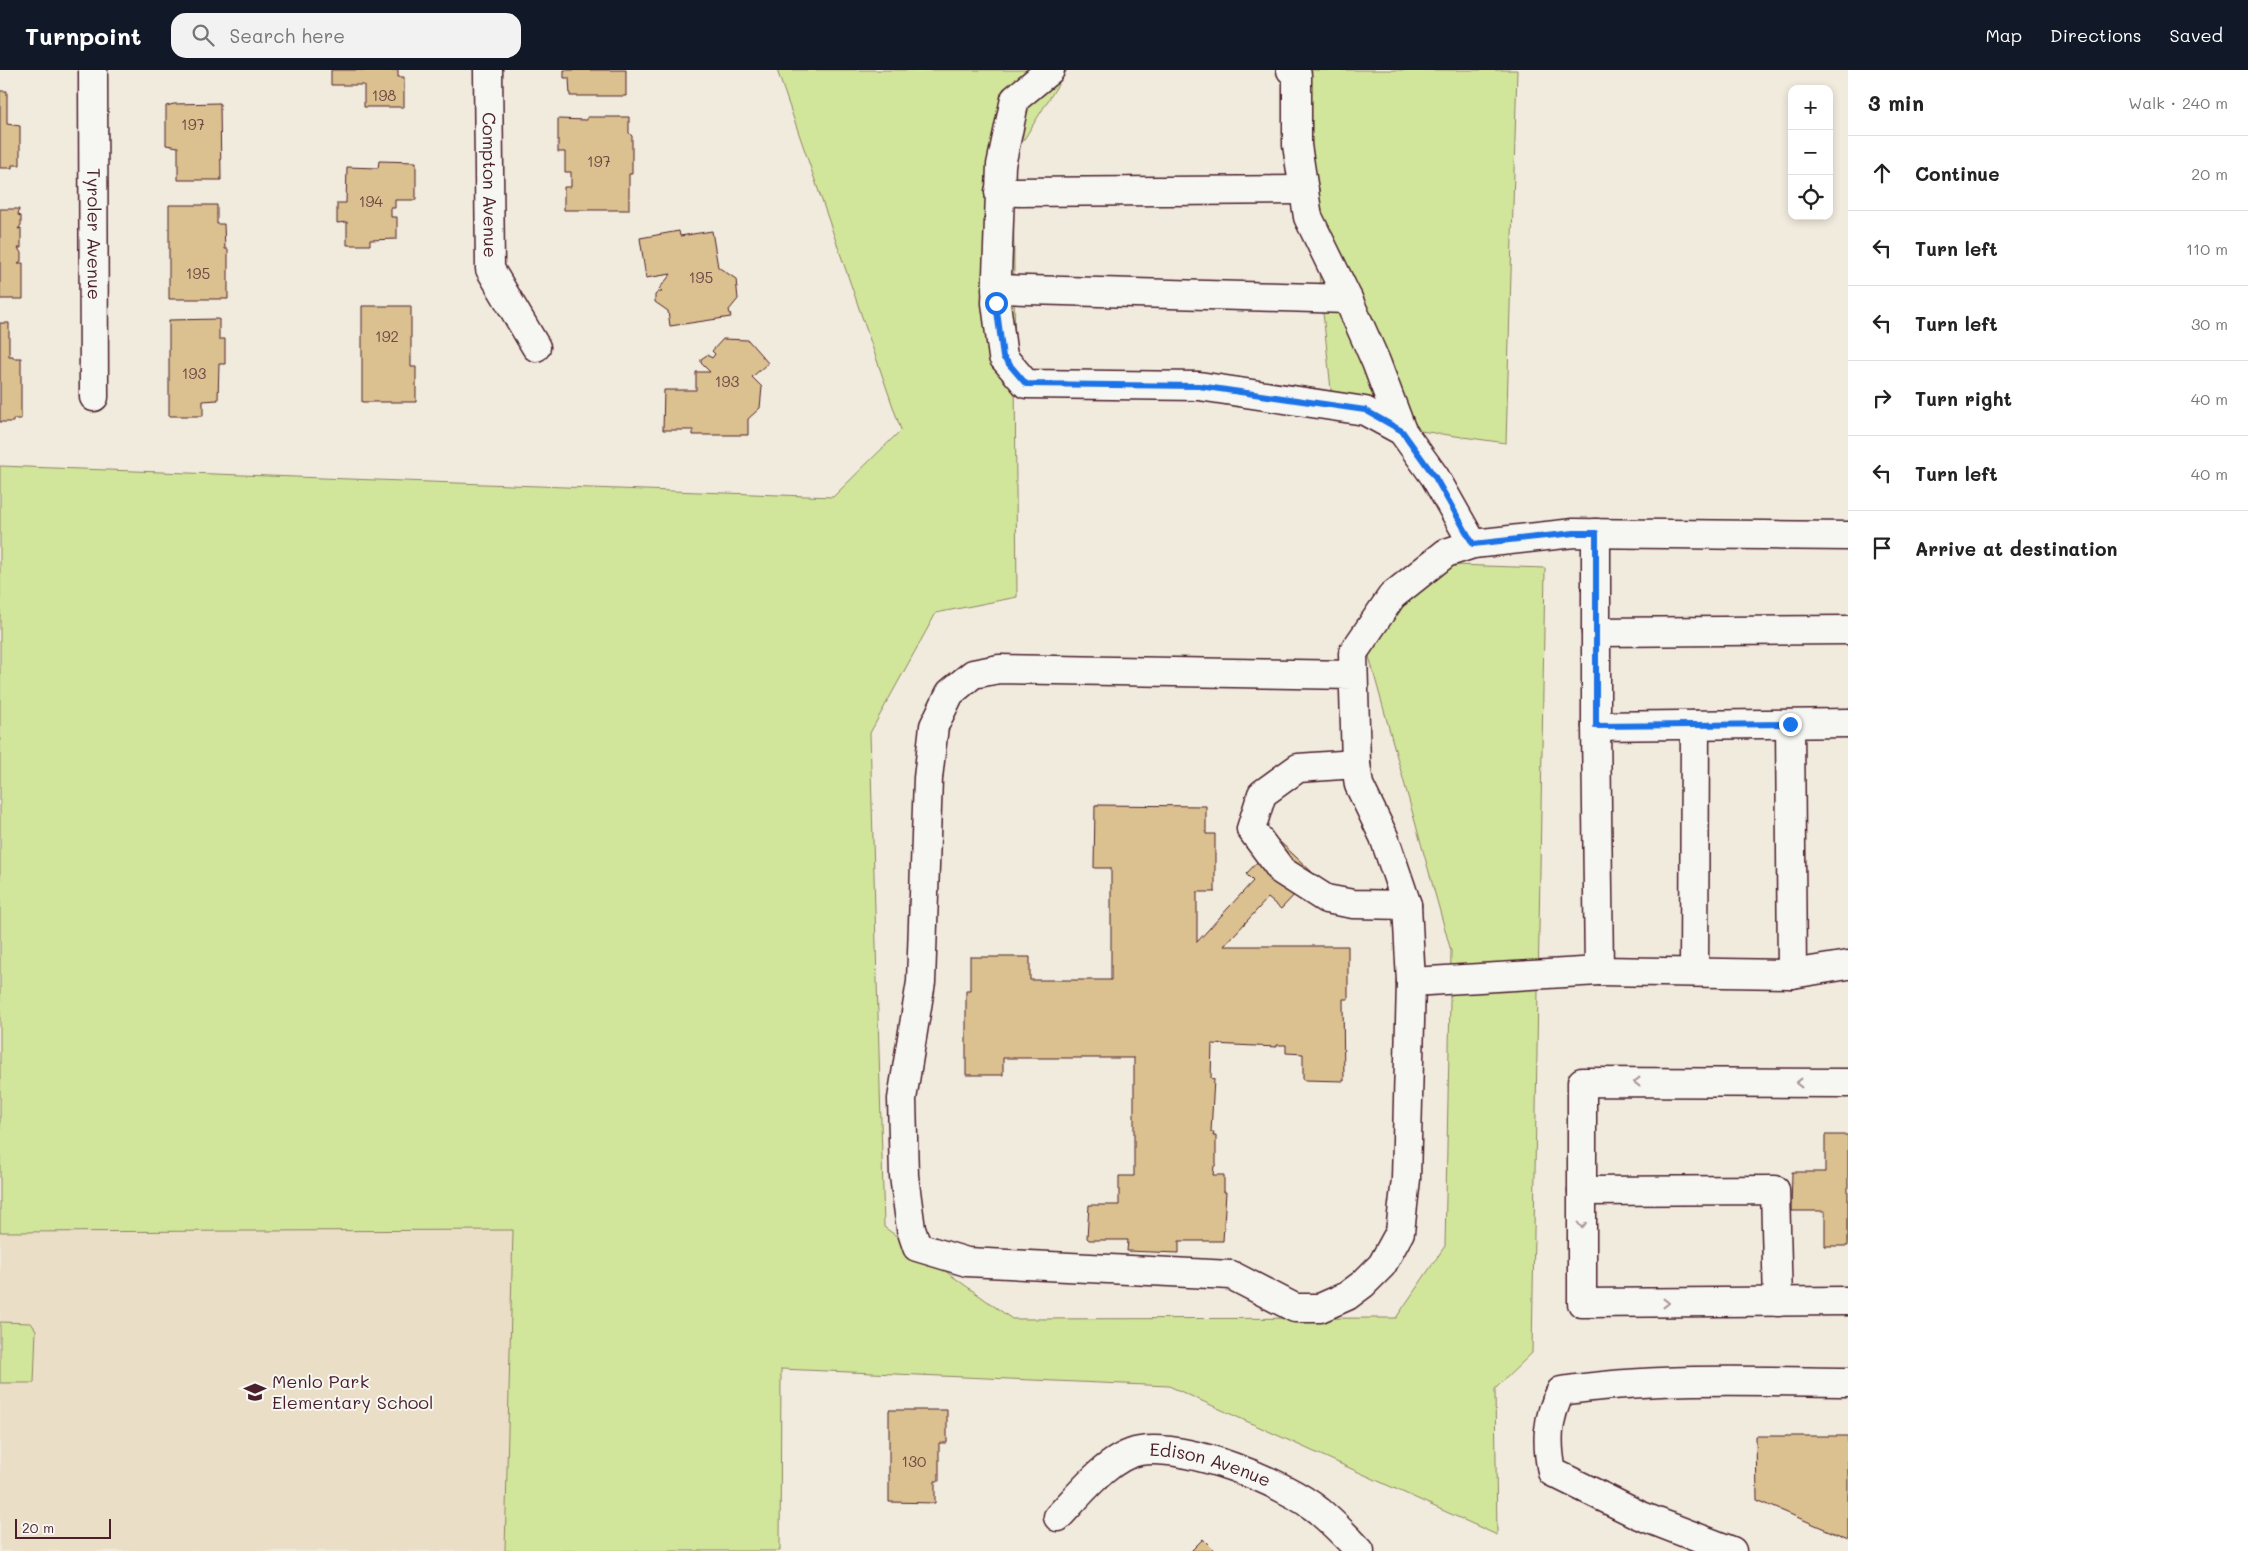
<!DOCTYPE html>
<html lang="en">
<head>
<meta charset="utf-8">
<style>
	:root { --surface:#fff; --page:#f2f2f2; --text:#222; --muted:#767676; --line:#e0e0e0; --accent:#111827 }
	body { margin:0; font-family:Mali,sans-serif; background:var(--page); color:var(--text) }
	.controls { position:absolute; right:15px; top:15px; display:grid; overflow:hidden; border-radius:10px; box-shadow:0 2px 8px #0003 }
	.controls button { width:45px; height:45px; display:grid; place-items:center; padding:0; border:0; border-bottom:1px solid var(--line); background:var(--surface); color:var(--text); font:25px sans-serif }
	.scale { position:absolute; left:15px; bottom:12px; width:96px; box-sizing:border-box; padding-left:5px; border:2px solid #4a1f2b; border-top:0; font-size:14px; line-height:18px; white-space:nowrap; color:#4a1f2b; -webkit-text-stroke:4px #f6f6f2; paint-order:stroke }
	.stop { position:absolute; width:15px; height:15px; margin:-11px; border:4px solid #1a73e8; border-radius:50%; background:#fff }
	.stop.end { background:#1a73e8; border-color:#fff; box-shadow:0 1px 5px #0008 }
	.list { margin:0; padding:0; list-style:none }
	h2 { display:flex; justify-content:space-between; align-items:center; height:65px; margin:0; padding:0 20px; font-size:21px }
	h2 small { font-size:16px; font-weight:400; color:var(--muted) }
	.list li { display:grid; grid-template-columns:32px 1fr auto; gap:15px; align-items:center; box-sizing:border-box; height:75px; padding:0 20px; border-top:1px solid var(--line) }
	.list b { display:block; font-size:19px; white-space:nowrap }
	.list em { font-size:16px; font-style:normal; color:var(--muted) }
	.icon { flex:none; width:28px; height:28px; fill:none; stroke:currentColor; stroke-width:2; stroke-linecap:round; stroke-linejoin:round }
	.map { position:relative; flex:none; width:1848px; height:1481px; overflow:hidden }
	header { display:flex; align-items:center; gap:30px; box-sizing:border-box; height:70px; padding:0 25px; background:var(--accent); color:#fff }
	header strong { font-size:24px }
	nav { display:flex; gap:28px; margin-inline-start:auto; font-size:18px }
	.search { width:350px; height:45px; background:var(--page); display:flex; align-items:center; gap:12px; box-sizing:border-box; padding:0 18px; border-radius:15px; color:var(--muted); font-size:19px }
	main { display:flex }
	aside { flex:1; background:var(--surface) }
	.map>svg:first-child { display:block }
	.built { fill:#eadec7 }
	.green { fill:#d1e69b; stroke:#8e8263 }
	.building { fill:#dbc090; stroke:#4a1f2b }
	.lines { fill:none; stroke-linecap:round; stroke-linejoin:round }
	.minor-casing { stroke:#4a1f2b; stroke-width:31 }
	.minor { stroke:#f6f6f2; stroke-width:28 }
	.oneway { stroke:#a99598 }
	.route { stroke:#1a73e8; stroke-width:6 }
	.labels { text-anchor:middle; stroke-width:4; stroke-linejoin:round; paint-order:stroke }
	.number-label { font-size:15px; fill:#6e4744 }
	.street-label { font-size:18px; fill:#4a1f2b; stroke:#f6f6f2 }
	.poi-label { font-size:18px; fill:#4a1f2b; stroke:#f6f6f2; text-anchor:start }
</style>
</head>
<body>
<header>
<strong>Turnpoint</strong>
<div class="search"><svg class="icon" aria-label="search" viewBox="0 0 24 24"><circle cx="10" cy="10" r="6"/><path d="M15 15l6 6"/></svg>Search here</div>
<nav><a>Map</a><a>Directions</a><a>Saved</a></nav>
</header>
<main>
<div class="map">
<svg width="1848" height="1481" viewBox="0 0 1848 1481">
	<rect width="100%" height="100%" fill="#f1ebde"/>
	<filter id="ink" filterUnits="userSpaceOnUse"><feTurbulence type="fractalNoise" baseFrequency=".02" numOctaves="2"/><feDisplacementMap in="SourceGraphic" scale="10" xChannelSelector="R" yChannelSelector="G"/><feConvolveMatrix kernelMatrix="1 2 1 2 8 2 1 2 1" color-interpolation-filters="sRGB"/></filter>
	<g filter="url(#ink)">
		<path class="built" d="M 513,1159 L 505,1481 L 0,1481 L 0,1162 Z"/>
		<g class="green">
			<path d="M 777,0 L 1067,0 L 1013,87 L 1017,527 L 936,543 L 870,663 L 884,1157 L 1012,1249 L 1396,1248 L 1445,1176 L 1451,881 L 1365,572 L 1424,494 L 1545,498 L 1532,1283 L 1495,1319 L 1497,1465 L 1169,1316 L 781,1299 L 780,1481 L 505,1481 L 513,1160 L 0,1162 L 0,396 L 833,427 L 901,360 Z"/>
			<path d="M 1298,0 L 1517,0 L 1506,373 L 1334,349 Z"/>
			<path d="M 0,1252 L 31,1253 L 36,1260 L 34,1313 L 0,1313 Z"/>
		</g>
		<g class="building">
			<path d="M 331,0 L 398,0 L 398,7 L 404,7 L 404,37 L 364,37 L 364,15 L 331,15 Z"/>
			<path d="M 564,0 L 626,0 L 626,26 L 570,26 L 569,8 L 564,8 Z"/>
			<path d="M 0,21 L 7,21 L 7,54 L 20,56 L 20,95 L 12,95 L 12,98 L 0,98 Z"/>
			<path d="M 220,33 L 221,110 L 178,110 L 178,77 L 166,75 L 166,36 L 174,34 Z"/>
			<path d="M 587,47 L 629,47 L 629,63 L 632,66 L 632,104 L 629,104 L 629,140 L 564,140 L 564,117 L 571,117 L 571,102 L 565,102 L 565,82 L 558,82 L 558,49 L 587,50 Z"/>
			<path d="M 379,91 L 416,92 L 416,130 L 395,130 L 395,138 L 391,138 L 391,147 L 397,147 L 397,169 L 370,170 L 370,175 L 347,175 L 347,152 L 337,153 L 337,133 L 346,133 L 347,97 L 378,98 Z"/>
			<path d="M 169,135 L 217,135 L 217,154 L 224,154 L 225,179 L 228,179 L 228,229 L 169,229 Z"/>
			<path d="M 0,139 L 19,139 L 18,145 L 21,146 L 21,155 L 18,159 L 21,158 L 21,178 L 18,178 L 21,183 L 21,191 L 18,193 L 23,193 L 23,229 L 0,229 Z"/>
			<path d="M 679,161 L 680,166 L 712,161 L 718,197 L 736,209 L 738,229 L 729,240 L 731,247 L 670,256 L 668,241 L 655,232 L 655,225 L 658,222 L 662,222 L 659,219 L 671,204 L 646,208 L 640,168 Z"/>
			<path d="M 362,236 L 411,236 L 411,297 L 416,297 L 416,332 L 362,332 Z"/>
			<path d="M 219,249 L 219,269 L 225,269 L 225,294 L 219,294 L 218,330 L 203,331 L 203,346 L 169,346 L 169,250 Z"/>
			<path d="M 0,253 L 9,253 L 9,286 L 13,286 L 13,288 L 21,288 L 21,349 L 13,349 L 13,352 L 0,352 Z"/>
			<path d="M 723,269 L 748,270 L 768,293 L 752,307 L 762,317 L 760,338 L 748,349 L 748,365 L 693,365 L 693,360 L 663,360 L 664,320 L 696,320 L 696,302 L 710,302 L 701,293 L 701,289 L 707,285 L 712,288 L 715,284 L 712,281 Z"/>
			<path d="M 1095,735 L 1206,736 L 1206,764 L 1215,764 L 1215,822 L 1197,822 L 1197,872 L 1253,811 L 1246,804 L 1278,770 L 1314,804 L 1281,839 L 1268,828 L 1224,876 L 1348,876 L 1348,929 L 1343,929 L 1344,1011 L 1303,1010 L 1303,984 L 1286,983 L 1286,975 L 1277,975 L 1277,977 L 1212,974 L 1211,1008 L 1214,1009 L 1211,1062 L 1214,1062 L 1213,1066 L 1216,1066 L 1216,1095 L 1214,1096 L 1213,1105 L 1224,1105 L 1224,1122 L 1226,1122 L 1223,1171 L 1179,1171 L 1179,1183 L 1127,1181 L 1128,1170 L 1089,1170 L 1087,1168 L 1089,1135 L 1119,1135 L 1119,1106 L 1134,1106 L 1134,988 L 1003,988 L 1003,1005 L 966,1005 L 966,920 L 970,920 L 970,887 L 1030,887 L 1030,910 L 1111,910 L 1111,798 L 1094,798 Z"/>
			<path d="M 1825,1065 L 1848,1065 L 1848,1176 L 1825,1176 L 1825,1141 L 1791,1141 L 1792,1102 L 1825,1102 Z"/>
			<path d="M 889,1340 L 947,1340 L 947,1373 L 939,1373 L 939,1411 L 935,1411 L 935,1433 L 889,1432 Z"/>
			<path d="M 1756,1366 L 1848,1366 L 1848,1469 L 1757,1430 Z"/>
			<path d="M 1203,1469 L 1215,1481 L 1191,1481 Z"/>
		</g>
		<g class="lines">
			<g class="minor-casing">
				<g id="minor">
					<path id="s1" d="M 93,0 L 94,327"/>
					<path id="s2" d="M 488,0 L 490,199 L 536,277"/>
					<path d="M 1050,0 L 1015,29 L 1001,95 L 996,233 L 1003,287 L 1026,314 L 1199,316 L 1365,341 L 1402,361"/>
					<path d="M 1291,0 L 1297,5 L 1297,75 L 1308,147 L 1348,229 L 1376,292 L 1402,361 L 1435,407 L 1473,474"/>
					<path d="M 999,122 L 1304,120"/>
					<path d="M 996,219 L 1348,229"/>
					<path d="M 1596,463 L 1596,656 L 1848,653"/>
					<path d="M 1596,562 L 1848,560"/>
					<path d="M 1353,605 L 999,599 L 973,604 L 950,623 L 934,656 L 928,708 L 921,912 L 902,1029 L 904,1106 L 911,1159 L 917,1177 L 967,1192 L 1231,1205 L 1295,1238 L 1320,1238 L 1347,1226 L 1363,1214 L 1382,1195 L 1400,1162 L 1406,1109 L 1411,912 L 1407,835 L 1384,767 L 1359,715 L 1356,694 L 1353,583 L 1392,526 L 1446,483 L 1473,474 L 1574,463 L 1848,466"/>
					<path d="M 1596,656 L 1599,901 L 1792,904 L 1790,654"/>
					<path d="M 1356,694 L 1298,698 L 1262,724 L 1251,759 L 1282,801 L 1326,829 L 1353,834 L 1407,835"/>
					<path d="M 1694,902 L 1695,655"/>
					<path d="M 1792,904 L 1848,895"/>
					<path d="M 1411,912 L 1599,901"/>
					<path d="M 1848,1013 L 1582,1012 L 1582,1233 L 1848,1231"/>
					<path d="M 1582,1121 L 1775,1120 L 1778,1232"/>
					<path id="s3" d="M 1058,1447 C 1079,1425 1109,1386 1140,1381 C 1187,1374 1282,1411 1319,1441 C 1333,1453 1347,1467 1360,1481"/>
					<path d="M 1732,1481 L 1639,1445 L 1552,1402 C 1546,1372 1547,1348 1561,1321 C 1655,1307 1753,1311 1848,1312"/>
				</g>
			</g>
			<use href="#minor" class="minor"/>
		</g>
		<defs><path id="oneway-chevron" d="M-2-3.5L2.5 0L-2 3.5" fill="none" stroke-width="1.6" stroke-linecap="round" stroke-linejoin="round" transform="scale(1.25)"/></defs>
		<g class="oneway">
			<use href="#oneway-chevron" transform="translate(1637 1012) rotate(-180)"/>
			<use href="#oneway-chevron" transform="translate(1799 1013) rotate(-180)"/>
			<use href="#oneway-chevron" transform="translate(1582 1155) rotate(90)"/>
			<use href="#oneway-chevron" transform="translate(1666 1233)"/>
		</g>
	</g>
	<g class="lines" filter="url(#ink)">
		<path class="route" d="M 996,233 L 1003,287 L 1026,314 L 1199,316 L 1365,340 L 1402,361 L 1435,407 L 1473,474 L 1574,463 L 1596,463 L 1596,656 L 1790,654"/>
	</g>
	<defs>
		<g id="school-bare" transform="scale(1.725)"><path d="M0-5L7-2L0 1L-7-2ZM-4 1L0 2.5L4 1V4Q0 6-4 4Z" fill="#4a1f2b" stroke="#f6f6f2" stroke-width="2.5" paint-order="stroke"/></g>
	</defs>
	<g fill-rule="evenodd">
		<use href="#school-bare" x="255" y="1322"/>
	</g>
	<g class="labels">
		<g class="number-label">
			<text x="384" y="31">198</text>
			<text x="193" y="60">197</text>
			<text x="599" y="97">197</text>
			<text x="371" y="137">194</text>
			<text x="198" y="209">195</text>
			<text x="701" y="213">195</text>
			<text x="387" y="272">192</text>
			<text x="194" y="309">193</text>
			<text x="727" y="317">193</text>
			<text x="914" y="1397">130</text>
		</g>
		<g class="street-label">
			<text dy="6" stroke="none"><textPath href="#s2" startOffset="115">Compton Avenue</textPath></text>
			<text dy="6" stroke="none"><textPath href="#s1" startOffset="164">Tyroler Avenue</textPath></text>
			<text dy="6" stroke="none"><textPath href="#s3" startOffset="179">Edison Avenue</textPath></text>
		</g>
		<g class="poi-label">
			<text x="272" y="1318">Menlo Park<tspan x="272" dy="21">Elementary School</tspan></text>
		</g>
	</g>
</svg>
<div class="controls">
<button>+</button>
<button>−</button>
<button><svg class="icon" aria-label="locate" viewBox="0 0 24 24"><circle cx="12" cy="12" r="6"/><path d="M12 2v4M12 18v4M2 12h4M18 12h4"/></svg></button>
</div>
<div class="scale">20 m</div>
<div class="stop" style="left:996px;top:233px"></div>
<div class="stop end" style="left:1790px;top:654px"></div>
</div>
<aside>
<h2>3 min<small>Walk · 240 m</small></h2>
<ul class="list">
<li><svg class="icon" aria-label="ahead" viewBox="0 0 24 24"><path d="M12 20V5M6 11l6-6 6 6"/></svg><div><b>Continue</b></div><em>20 m</em></li>
<li><svg class="icon" aria-label="left" viewBox="0 0 24 24"><path d="M17 20v-9H6M10 6l-5 5 5 5"/></svg><div><b>Turn left</b></div><em>110 m</em></li>
<li><svg class="icon" aria-label="left" viewBox="0 0 24 24"><path d="M17 20v-9H6M10 6l-5 5 5 5"/></svg><div><b>Turn left</b></div><em>30 m</em></li>
<li><svg class="icon" aria-label="right" viewBox="0 0 24 24"><path d="M7 20v-9h11M14 6l5 5-5 5"/></svg><div><b>Turn right</b></div><em>40 m</em></li>
<li><svg class="icon" aria-label="left" viewBox="0 0 24 24"><path d="M17 20v-9H6M10 6l-5 5 5 5"/></svg><div><b>Turn left</b></div><em>40 m</em></li>
<li><svg class="icon" aria-label="arrive" viewBox="0 0 24 24"><path d="M6 21V4h12l-3 4 3 4H6"/></svg><div><b>Arrive at destination</b></div></li>
</ul>
</aside>
</main>
</body>
</html>
